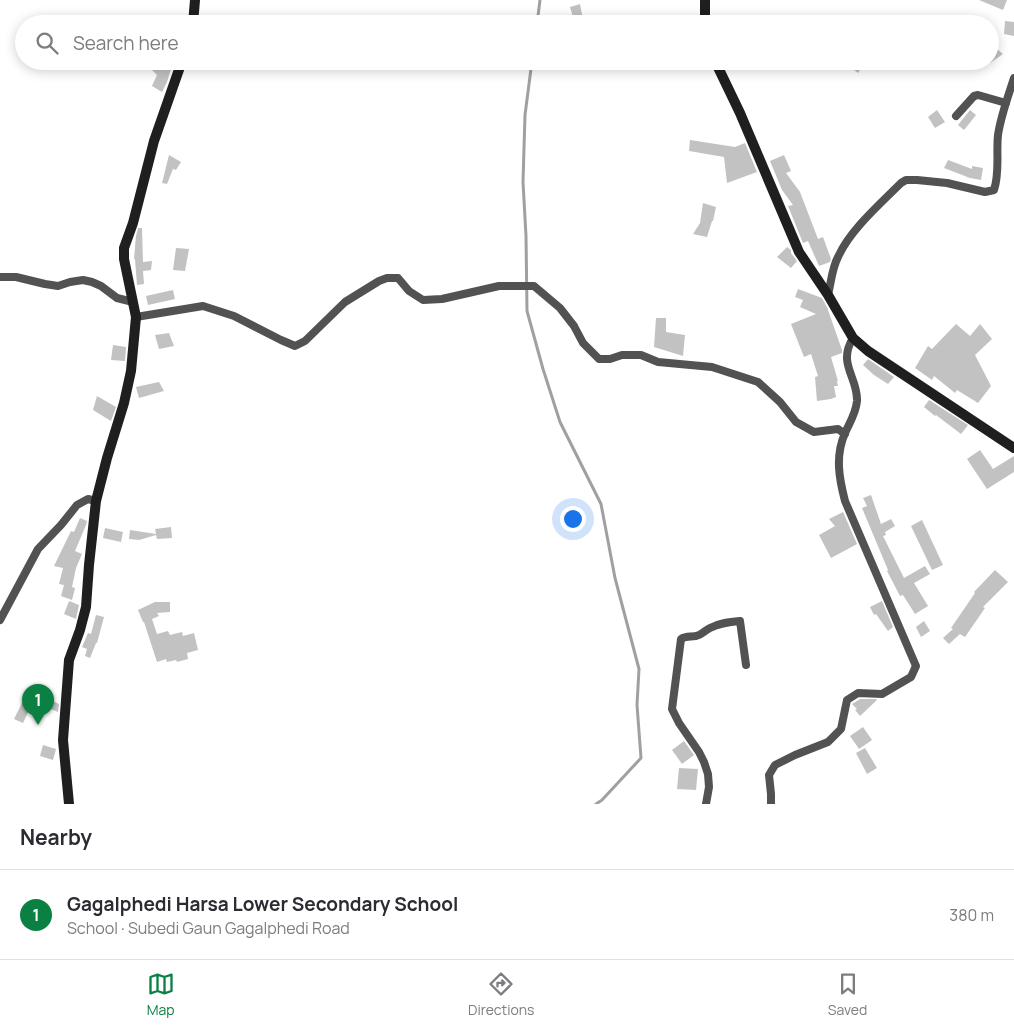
<!DOCTYPE html>
<html lang="en">
<head>
<meta charset="utf-8">
<style>
	:root { --surface:#fff; --page:#f7f7f7; --text:#2b2b33; --muted:#7c7c81; --line:#e1e1e2; --accent:#0b8043 }
	body { margin:0; font-family:Manrope,sans-serif; background:var(--page); color:var(--text) }
	.you { position:absolute; left:572px; top:518px; width:18px; height:18px; margin:-12px; border:4px solid #fff; border-radius:50%; background:#1a73e8; box-shadow:0 0 0 8px #1a73e833 }
	.badge { display:grid; place-items:center; width:32px; height:32px; border-radius:50%; background:var(--accent); color:#fff; font-size:16px; font-weight:700 }
	.pin { position:absolute; translate:-50% -41px; filter:drop-shadow(0 1px 2px #0008) }
	.pin::after { content:''; position:absolute; top:26px; width:18px; height:15px; background:inherit; clip-path:polygon(0 0,100% 0,50% 100%) }
	.list { margin:0; padding:0; list-style:none }
	h2 { display:flex; justify-content:space-between; align-items:center; height:65px; margin:0; padding:0 20px; font-size:21px }
	h2 small { font-size:16px; font-weight:400; color:var(--muted) }
	.list li { display:grid; grid-template-columns:32px 1fr auto; gap:15px; align-items:center; box-sizing:border-box; height:90px; padding:0 20px; border-top:1px solid var(--line) }
	.list b { display:block; font-size:19px; white-space:nowrap }
	.list p { margin:0; font-size:16px; white-space:nowrap; color:var(--muted) }
	.list em { font-size:16px; font-style:normal; color:var(--muted) }
	.icon { flex:none; width:28px; height:28px; fill:none; stroke:currentColor; stroke-width:2; stroke-linecap:round; stroke-linejoin:round }
	.map { position:relative; flex:none; width:1014px; height:804px; overflow:hidden }
	.search { position:absolute; background:var(--surface); box-shadow:0 2px 12px #0003; left:15px; right:15px; top:15px; height:55px; display:flex; align-items:center; gap:12px; box-sizing:border-box; padding:0 18px; border-radius:28px; color:var(--muted); font-size:19px }
	.sheet { height:155px; background:var(--surface) }
	nav { display:flex; justify-content:space-around; align-items:center; box-sizing:border-box; height:70px; border-top:1px solid var(--line); background:var(--surface); font-size:14px; color:var(--muted) }
	nav a { display:grid; justify-items:center; gap:2px }
	nav .on { color:var(--accent) }
	.map>svg:first-child { display:block }
	.lines { fill:none; stroke-linecap:round; stroke-linejoin:round }
	.stream { stroke:#a0a0a0; stroke-width:3 }
	.building { fill:#c2c2c2 }
	.street { stroke:#525252; stroke-width:8 }
	.secondary { stroke:#1f1f1f; stroke-width:10 }
</style>
</head>
<body>
<div class="map">
<svg width="1014" height="804" viewBox="0 0 1014 804">
	<rect width="100%" height="100%" fill="#fff"/>
	<g class="lines">
		<g class="stream">
			<path d="M 537,24 L 540,0"/>
			<path d="M 532,61 L 525,115 L 523,182 L 526,236 L 527,311 L 543,369 L 560,422 L 601,504 L 615,578 L 639,669 L 637,705 L 641,758 L 602,800 L 596,804"/>
		</g>
	</g>
	<g class="building">
		<path d="M 979,0 L 1007,0 L 1003,10 Z"/>
		<path d="M 580,4 L 584,24 L 575,24 L 570,7 Z"/>
		<path d="M 1005,21 L 1014,22 L 1014,36 L 1004,34 Z"/>
		<path d="M 990,43 L 1003,54 L 990,63 Z"/>
		<path d="M 153,61 L 158,61 L 172,66 L 167,82 L 162,92 L 152,86 L 157,75 L 151,69 Z"/>
		<path d="M 842,61 L 866,61 L 858,73 Z"/>
		<path d="M 937,110 L 945,122 L 935,128 L 928,117 Z"/>
		<path d="M 970,110 L 976,115 L 964,130 L 958,125 Z"/>
		<path d="M 690,140 L 735,147 L 745,143 L 757,172 L 727,183 L 724,157 L 689,151 Z"/>
		<path d="M 169,155 L 181,162 L 176,170 L 173,169 L 167,184 L 162,183 Z"/>
		<path d="M 784,155 L 791,171 L 786,173 L 800,192 L 818,239 L 823,237 L 831,259 L 830,262 L 819,266 L 808,241 L 803,243 L 788,206 L 793,205 L 782,190 L 770,161 Z"/>
		<path d="M 948,160 L 972,169 L 972,166 L 983,168 L 981,180 L 970,178 L 944,168 Z"/>
		<path d="M 703,203 L 716,207 L 713,221 L 712,221 L 707,237 L 693,234 L 700,223 Z"/>
		<path d="M 138,228 L 142,228 L 143,262 L 152,261 L 151,270 L 143,271 L 144,284 L 137,285 L 135,259 L 134,259 L 136,236 Z"/>
		<path d="M 787,247 L 791,250 L 791,253 L 797,261 L 791,268 L 777,257 Z"/>
		<path d="M 176,248 L 189,249 L 185,271 L 173,270 Z"/>
		<path d="M 798,289 L 822,298 L 828,309 L 828,310 L 842,350 L 842,353 L 831,357 L 838,381 L 837,381 L 838,386 L 834,386 L 836,397 L 831,399 L 817,401 L 815,377 L 818,376 L 811,354 L 804,357 L 791,324 L 816,314 L 800,307 L 803,300 L 795,297 Z"/>
		<path d="M 173,290 L 175,299 L 148,305 L 146,296 Z"/>
		<path d="M 656,318 L 666,318 L 666,332 L 685,335 L 683,356 L 654,347 Z"/>
		<path d="M 956,324 L 970,336 L 980,324 L 992,339 L 975,355 L 991,386 L 978,403 L 957,390 L 955,393 L 934,376 L 932,380 L 915,368 L 928,346 L 932,349 Z"/>
		<path d="M 169,333 L 174,346 L 159,349 L 155,335 Z"/>
		<path d="M 113,345 L 126,347 L 125,361 L 111,360 Z"/>
		<path d="M 868,359 L 894,377 L 888,384 L 874,375 L 863,365 Z"/>
		<path d="M 159,382 L 164,391 L 139,398 L 136,387 Z"/>
		<path d="M 97,396 L 116,407 L 111,421 L 93,410 Z"/>
		<path d="M 929,400 L 968,425 L 961,434 L 936,415 L 935,416 L 924,407 Z"/>
		<path d="M 980,450 L 993,469 L 1014,456 L 1014,472 L 987,489 L 967,459 Z"/>
		<path d="M 871,495 L 881,524 L 891,519 L 895,526 L 885,532 L 886,535 L 883,536 L 904,578 L 925,566 L 930,574 L 914,583 L 928,606 L 915,614 L 903,595 L 900,596 L 887,571 L 888,570 L 862,508 L 867,506 L 863,498 Z"/>
		<path d="M 843,512 L 857,544 L 831,558 L 819,535 L 835,526 L 829,519 Z"/>
		<path d="M 80,518 L 87,521 L 86,525 L 75,551 L 82,554 L 76,568 L 72,587 L 75,588 L 72,600 L 61,596 L 64,585 L 59,584 L 63,568 L 54,566 L 71,531 L 74,532 Z"/>
		<path d="M 922,520 L 943,565 L 932,570 L 911,526 Z"/>
		<path d="M 171,527 L 172,538 L 157,539 L 156,535 L 139,540 L 129,539 L 130,530 L 156,534 L 155,529 Z"/>
		<path d="M 105,528 L 123,532 L 121,542 L 103,538 Z"/>
		<path d="M 995,570 L 1008,582 L 983,607 L 985,608 L 965,637 L 960,634 L 949,644 L 943,638 L 953,629 L 951,628 L 975,593 L 974,592 Z"/>
		<path d="M 69,601 L 79,605 L 76,619 L 64,614 Z"/>
		<path d="M 882,601 L 893,627 L 888,631 L 876,614 L 874,615 L 870,607 Z"/>
		<path d="M 155,602 L 170,602 L 170,612 L 157,613 L 159,616 L 152,619 L 157,634 L 168,631 L 170,635 L 182,632 L 183,636 L 194,633 L 198,650 L 187,653 L 188,659 L 177,662 L 176,660 L 167,662 L 166,659 L 157,662 L 144,622 L 143,622 L 138,610 Z"/>
		<path d="M 96,615 L 104,617 L 97,643 L 96,643 L 90,658 L 85,656 L 87,649 L 82,647 L 88,633 L 91,634 Z"/>
		<path d="M 924,621 L 930,631 L 921,637 L 916,627 Z"/>
		<path d="M 29,689 L 59,704 L 58,712 L 33,702 L 23,723 L 14,719 Z"/>
		<path d="M 860,699 L 876,699 L 877,700 L 860,716 L 855,710 L 857,709 L 852,704 Z"/>
		<path d="M 863,727 L 872,740 L 859,749 L 850,736 Z"/>
		<path d="M 684,741 L 694,755 L 682,764 L 672,750 Z"/>
		<path d="M 43,745 L 56,749 L 53,760 L 40,756 Z"/>
		<path d="M 865,748 L 877,768 L 867,774 L 856,753 Z"/>
		<path d="M 679,768 L 698,769 L 696,790 L 677,789 Z"/>
	</g>
	<g class="lines">
		<g class="street">
			<path d="M 956,116 L 974,96 L 978,95 L 1006,103"/>
			<path d="M 0,277 L 16,277 L 45,284 L 58,286 L 70,282 L 83,280 L 92,282 L 101,286 L 117,298 L 133,302"/>
			<path d="M 828,295 C 831,283 832,268 838,257 C 850,230 880,204 901,183 L 906,180 L 917,180 L 947,183 L 985,192 L 994,190 C 1000,172 996,154 998,135 C 1001,115 1008,97 1014,78"/>
			<path d="M 136,317 L 203,306 L 234,316 L 281,340 L 295,346 L 305,341 L 345,302 L 379,281 L 387,278 L 398,278 L 409,291 L 423,300 L 442,299 L 499,286 L 534,286 L 560,308 L 574,326 L 583,343 L 599,359 L 610,359 L 622,355 L 641,355 L 658,362 L 712,367 L 758,382 L 780,402 L 796,422 L 814,432 L 838,429 L 845,434"/>
			<path d="M 0,620 L 38,549 L 61,525 L 77,505 L 88,499 L 96,501"/>
			<path d="M 706,804 L 709,787 L 708,774 L 704,762 L 699,752 L 679,723 L 672,709 L 681,639 C 687,635 693,638 699,635 C 703,633 706,630 710,628 C 720,623 729,622 740,621 L 746,665"/>
			<path d="M 771,804 L 771,794 L 769,775 L 775,765 L 795,755 L 828,742 L 841,729 L 847,700 L 858,693 L 882,694 L 911,677 L 916,666 L 845,501 C 839,478 835,456 845,433 C 850,422 856,413 857,401 C 858,377 837,364 853,338"/>
		</g>
		<g class="secondary">
			<path d="M 705,0 L 705,24"/>
			<path d="M 193,24 L 195,0"/>
			<path d="M 715,61 L 740,113 L 799,252 L 828,295 L 853,338 L 868,351 L 1014,448"/>
			<path d="M 69,804 L 63,740 L 69,660 L 80,630 L 86,607 L 89,565 L 96,501 L 107,458 L 124,403 L 131,371 L 136,317 L 124,259 L 124,248 L 133,223 L 154,141 L 182,61"/>
		</g>
	</g>
</svg>
<div class="you"></div>
<div class="pin badge" style="left:38px;top:725px">1</div>
<div class="search"><svg class="icon" aria-label="search" viewBox="0 0 24 24"><circle cx="10" cy="10" r="6"/><path d="M15 15l6 6"/></svg>Search here</div>
</div>
<section class="sheet">
<h2>Nearby<small></small></h2>
<ul class="list">
<li><span class="badge">1</span><div><b>Gagalphedi Harsa Lower Secondary School</b><p>School · Subedi Gaun Gagalphedi Road</p></div><em>380 m</em></li>
</ul>
</section>
<nav>
<a class="on"><svg class="icon" aria-label="map" viewBox="0 0 24 24"><path d="M3 6l6-2 6 2 6-2v14l-6 2-6-2-6 2zM9 4v14M15 6v14"/></svg>Map</a>
<a><svg class="icon" aria-label="directions" viewBox="0 0 24 24"><path d="M12 3l9 9-9 9-9-9zM9 14v-3h6M13 9l2 2-2 2"/></svg>Directions</a>
<a><svg class="icon" aria-label="saved" viewBox="0 0 24 24"><path d="M7 4h10v16l-5-4-5 4z"/></svg>Saved</a>
</nav>
</body>
</html>
